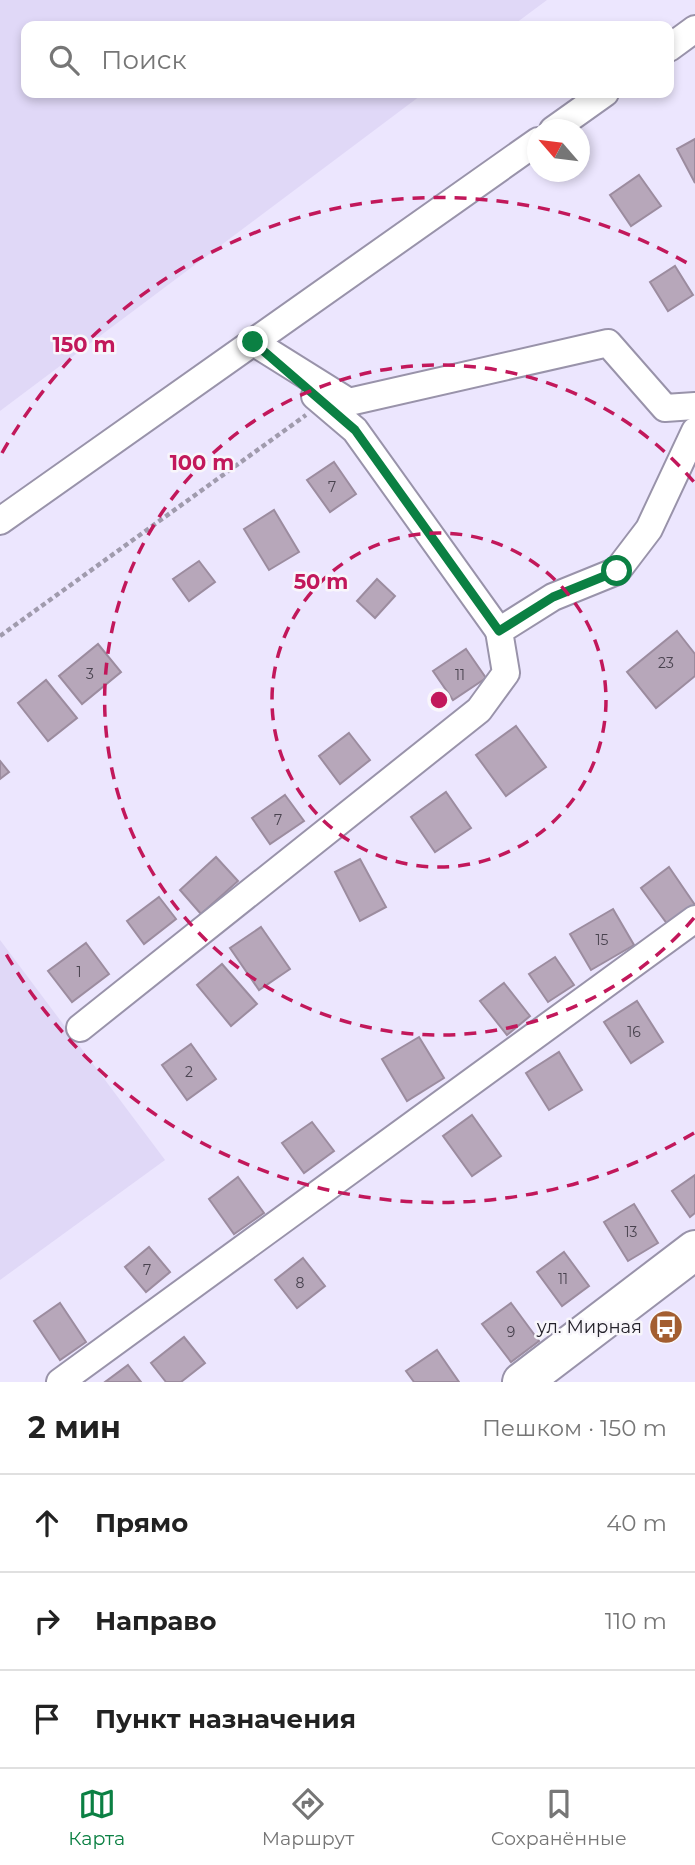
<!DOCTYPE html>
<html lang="ru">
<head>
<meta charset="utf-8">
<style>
	:root { --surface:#fff; --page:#f2f2f2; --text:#222; --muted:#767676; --line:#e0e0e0; --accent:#0b8043 }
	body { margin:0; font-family:Montserrat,sans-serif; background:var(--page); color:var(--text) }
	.compass { position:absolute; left:527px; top:119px; width:63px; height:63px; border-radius:50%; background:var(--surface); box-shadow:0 4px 10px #0003; rotate:298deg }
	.stop { position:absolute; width:21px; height:21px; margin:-16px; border:5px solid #0b8043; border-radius:50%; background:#fff }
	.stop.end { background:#0b8043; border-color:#fff; box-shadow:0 2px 7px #0008 }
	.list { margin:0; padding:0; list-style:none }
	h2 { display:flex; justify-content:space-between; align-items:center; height:91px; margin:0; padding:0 28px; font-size:30px }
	h2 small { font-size:23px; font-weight:400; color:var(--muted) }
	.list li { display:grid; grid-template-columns:46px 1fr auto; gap:21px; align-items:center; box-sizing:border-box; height:98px; padding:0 28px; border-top:2px solid var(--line) }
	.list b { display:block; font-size:26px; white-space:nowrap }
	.list em { font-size:23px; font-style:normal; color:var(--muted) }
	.icon { flex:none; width:38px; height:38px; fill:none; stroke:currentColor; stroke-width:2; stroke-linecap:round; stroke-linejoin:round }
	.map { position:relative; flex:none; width:695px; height:1382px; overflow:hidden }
	.search { position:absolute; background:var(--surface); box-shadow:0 4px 10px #0003; left:21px; right:21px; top:21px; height:77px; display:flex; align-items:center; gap:18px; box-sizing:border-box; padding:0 24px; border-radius:14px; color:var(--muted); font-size:26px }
	.sheet { height:385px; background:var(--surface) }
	nav { display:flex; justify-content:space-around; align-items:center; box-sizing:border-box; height:98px; border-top:2px solid var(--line); background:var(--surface); font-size:19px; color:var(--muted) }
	nav a { display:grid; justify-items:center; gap:4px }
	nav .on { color:var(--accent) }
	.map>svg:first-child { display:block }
	.built { fill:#e0d8f7 }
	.building { fill:#b7a7ba; stroke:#9c8c9f; stroke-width:2 }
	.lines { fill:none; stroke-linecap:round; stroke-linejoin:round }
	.minor-casing { stroke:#9993aa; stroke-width:30 }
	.secondary-casing { stroke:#9993aa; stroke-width:42 }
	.path { stroke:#a09bad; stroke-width:4.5; stroke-dasharray:5 3.5; stroke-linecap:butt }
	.minor { stroke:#fff; stroke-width:26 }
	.secondary { stroke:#fff; stroke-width:38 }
	.route { stroke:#0b8043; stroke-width:9 }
	.ring { fill:none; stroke:#c2185b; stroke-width:3.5; stroke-dasharray:12 9 }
	.labels { text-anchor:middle; stroke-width:5; stroke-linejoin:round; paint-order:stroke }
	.number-label { font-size:14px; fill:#49434f }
	.poi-label { font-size:18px; fill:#24222b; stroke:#f8f6fb; text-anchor:end }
	.centre { fill:#c2185b; stroke:#f8f6fb; stroke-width:3.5 }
	.ring-label { font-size:21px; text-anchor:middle; font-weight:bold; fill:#c2185b; stroke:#f8f6fb; stroke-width:5; stroke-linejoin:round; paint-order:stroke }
</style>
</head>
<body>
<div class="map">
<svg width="695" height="1382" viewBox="0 0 695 1382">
	<rect width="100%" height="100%" fill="#ece6fe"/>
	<g class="built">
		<path d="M 0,0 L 547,0 L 512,26 L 26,26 L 26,93 L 424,93 L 0,411 Z"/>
		<path d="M 0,940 L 165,1160 L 0,1280 Z"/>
	</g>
	<g class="building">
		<path d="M 695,139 L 695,183 L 677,149 Z"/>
		<path d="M 639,175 L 661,206 L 631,226 L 610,195 Z"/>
		<path d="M 675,266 L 693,295 L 668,311 L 650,282 Z"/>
		<path d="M 334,462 L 356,494 L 330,512 L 307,480 Z"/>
		<path d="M 274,510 L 299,552 L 269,570 L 244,529 Z"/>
		<path d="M 199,561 L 215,582 L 189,601 L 173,579 Z"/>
		<path d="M 377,579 L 395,596 L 375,618 L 357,601 Z"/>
		<path d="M 677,631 L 695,654 L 695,676 L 656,708 L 627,672 Z"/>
		<path d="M 98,644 L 121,672 L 82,704 L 59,676 Z"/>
		<path d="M 466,649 L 486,678 L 453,700 L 433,671 Z"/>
		<path d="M 46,680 L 77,718 L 48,741 L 18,703 Z"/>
		<path d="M 516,726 L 546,767 L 506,796 L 476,755 Z"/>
		<path d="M 349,733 L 370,760 L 340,784 L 319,756 Z"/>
		<path d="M 0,761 L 9,772 L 0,779 Z"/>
		<path d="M 446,792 L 471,828 L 435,852 L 411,817 Z"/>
		<path d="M 285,795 L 304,821 L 270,844 L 252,818 Z"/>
		<path d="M 216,857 L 238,881 L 201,914 L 180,890 Z"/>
		<path d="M 360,859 L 386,907 L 360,921 L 335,872 Z"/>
		<path d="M 669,867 L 695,905 L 668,925 L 641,888 Z"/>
		<path d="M 159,897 L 176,919 L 144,944 L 127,921 Z"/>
		<path d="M 613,909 L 634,945 L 591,970 L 570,934 Z"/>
		<path d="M 261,927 L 290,969 L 259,990 L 230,948 Z"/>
		<path d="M 86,943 L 109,974 L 72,1002 L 48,971 Z"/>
		<path d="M 555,957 L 574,985 L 548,1002 L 529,974 Z"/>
		<path d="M 222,964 L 257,1004 L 231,1026 L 197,985 Z"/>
		<path d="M 504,983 L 530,1016 L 507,1035 L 480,1001 Z"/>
		<path d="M 637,1001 L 663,1042 L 631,1063 L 604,1022 Z"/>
		<path d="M 419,1037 L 444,1078 L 407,1101 L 382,1059 Z"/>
		<path d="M 191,1044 L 216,1079 L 187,1100 L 162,1065 Z"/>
		<path d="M 559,1052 L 582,1090 L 549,1110 L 526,1073 Z"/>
		<path d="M 472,1115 L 501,1156 L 472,1176 L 443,1136 Z"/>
		<path d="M 312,1122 L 334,1151 L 304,1173 L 282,1143 Z"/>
		<path d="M 695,1175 L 695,1213 L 690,1217 L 672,1191 Z"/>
		<path d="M 238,1177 L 264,1213 L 234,1234 L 209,1199 Z"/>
		<path d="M 634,1204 L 658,1243 L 628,1261 L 604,1222 Z"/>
		<path d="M 149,1247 L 170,1272 L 146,1292 L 125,1267 Z"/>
		<path d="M 564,1252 L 589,1286 L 562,1306 L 537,1272 Z"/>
		<path d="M 303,1258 L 325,1286 L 297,1308 L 275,1280 Z"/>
		<path d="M 60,1303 L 86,1342 L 60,1360 L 34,1321 Z"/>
		<path d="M 511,1303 L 539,1341 L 511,1362 L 482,1324 Z"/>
		<path d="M 184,1337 L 205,1363 L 181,1382 L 166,1382 L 151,1363 Z"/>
		<path d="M 437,1350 L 459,1382 L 414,1382 L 406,1371 Z"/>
		<path d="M 128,1365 L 141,1382 L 105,1382 Z"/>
	</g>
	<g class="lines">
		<g class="minor-casing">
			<g id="minor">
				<path d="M 669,48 L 695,29"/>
				<path d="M 553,130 L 605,93"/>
				<path d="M 253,342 L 349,402 L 608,343 L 665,408 L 695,406"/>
				<path d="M 315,396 L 355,430 L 499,631"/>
				<path d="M 0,521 L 538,141"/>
				<path d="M 80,1028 L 479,710 L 506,673 L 499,631 L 553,597 L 617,571 L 649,529 L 695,431"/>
				<path d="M 60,1382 L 695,919"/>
			</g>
		</g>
		<g class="secondary-casing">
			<path id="secondary" d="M 522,1382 L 695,1250"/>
		</g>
		<path class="path" d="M 0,636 L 306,415"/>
		<use href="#minor" class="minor"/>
		<use href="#secondary" class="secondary"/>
	</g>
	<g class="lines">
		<path class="route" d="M 253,342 L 355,430 L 499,631 L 553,597 L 617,571"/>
	</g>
	<g class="ring">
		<circle cx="439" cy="700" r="167"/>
		<path d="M694 918A335 335 0 1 1 694 482"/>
		<path d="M694 1133A502 502 0 0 1 2 947M2 453A502 502 0 0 1 694 267"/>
	</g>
	<defs>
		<g id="bus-disc" transform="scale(1.75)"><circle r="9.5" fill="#a35e30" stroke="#f8f6fb"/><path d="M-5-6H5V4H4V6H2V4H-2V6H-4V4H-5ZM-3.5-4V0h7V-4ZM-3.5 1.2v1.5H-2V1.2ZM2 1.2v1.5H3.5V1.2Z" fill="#fff"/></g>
	</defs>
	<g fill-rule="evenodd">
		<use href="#bus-disc" x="666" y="1327"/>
	</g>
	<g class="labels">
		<g class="number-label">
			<text x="332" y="492">7</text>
			<text x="666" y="668">23</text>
			<text x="90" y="679">3</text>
			<text x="460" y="680">11</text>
			<text x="278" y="825">7</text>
			<text x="602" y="945">15</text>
			<text x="79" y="977">1</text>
			<text x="634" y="1037">16</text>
			<text x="189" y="1077">2</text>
			<text x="631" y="1237">13</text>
			<text x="147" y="1275">7</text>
			<text x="563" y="1284">11</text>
			<text x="300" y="1288">8</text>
			<text x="511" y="1337">9</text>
		</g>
		<g class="poi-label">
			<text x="642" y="1333">ул. Мирная</text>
		</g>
	</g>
	<circle cx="439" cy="700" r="10" class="centre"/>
	<g class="ring-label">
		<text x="84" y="352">150 m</text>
		<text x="202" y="470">100 m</text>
		<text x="321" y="589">50 m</text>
	</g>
</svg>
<svg class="compass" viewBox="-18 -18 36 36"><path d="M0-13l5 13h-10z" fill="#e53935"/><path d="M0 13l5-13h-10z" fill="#767676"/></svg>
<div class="stop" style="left:617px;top:571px"></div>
<div class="stop end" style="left:253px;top:342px"></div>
<div class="search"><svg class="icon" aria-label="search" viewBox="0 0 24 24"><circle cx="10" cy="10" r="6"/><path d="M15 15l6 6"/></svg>Поиск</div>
</div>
<section class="sheet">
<h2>2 мин<small>Пешком · 150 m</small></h2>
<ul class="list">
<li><svg class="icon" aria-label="ahead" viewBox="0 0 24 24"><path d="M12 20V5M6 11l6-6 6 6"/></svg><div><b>Прямо</b></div><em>40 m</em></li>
<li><svg class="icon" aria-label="right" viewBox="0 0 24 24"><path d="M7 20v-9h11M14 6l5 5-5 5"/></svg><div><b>Направо</b></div><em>110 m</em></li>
<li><svg class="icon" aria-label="arrive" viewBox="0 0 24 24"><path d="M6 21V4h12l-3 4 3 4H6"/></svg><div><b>Пункт назначения</b></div></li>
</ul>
</section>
<nav>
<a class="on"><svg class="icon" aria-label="map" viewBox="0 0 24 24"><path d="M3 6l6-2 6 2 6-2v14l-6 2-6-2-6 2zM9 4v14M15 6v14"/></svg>Карта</a>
<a><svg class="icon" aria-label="directions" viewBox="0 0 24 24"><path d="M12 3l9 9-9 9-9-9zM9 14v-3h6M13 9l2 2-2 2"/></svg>Маршрут</a>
<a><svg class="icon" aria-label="saved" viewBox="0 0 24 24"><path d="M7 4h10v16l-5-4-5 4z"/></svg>Сохранённые</a>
</nav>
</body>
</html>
